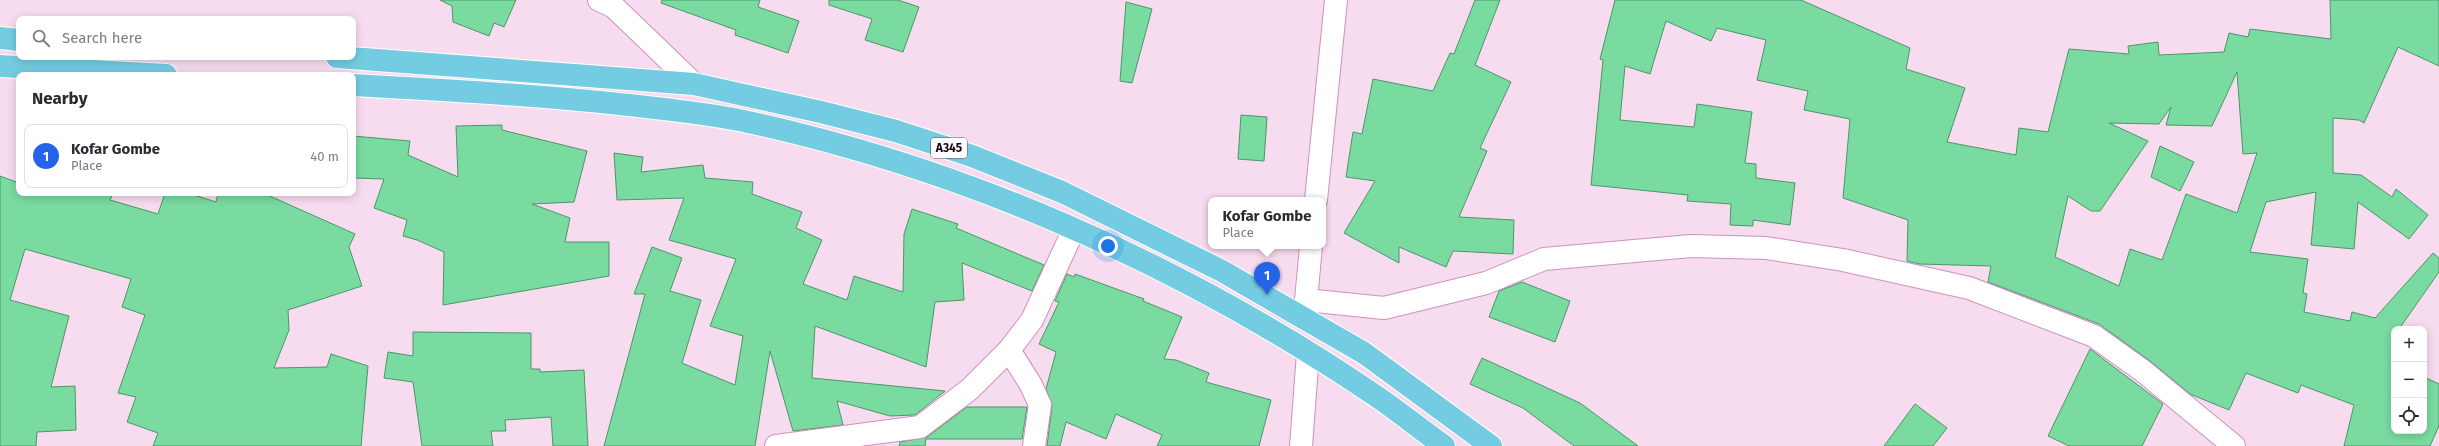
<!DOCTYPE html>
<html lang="en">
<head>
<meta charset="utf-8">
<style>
	:root { --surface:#fff; --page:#f2f2f3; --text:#2b2b33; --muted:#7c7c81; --line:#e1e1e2; --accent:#2563eb }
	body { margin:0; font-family:"Fira Sans",sans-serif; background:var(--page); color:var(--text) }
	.controls { position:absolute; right:12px; bottom:12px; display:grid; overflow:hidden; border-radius:8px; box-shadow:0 2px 10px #0003 }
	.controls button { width:36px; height:36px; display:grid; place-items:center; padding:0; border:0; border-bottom:1px solid var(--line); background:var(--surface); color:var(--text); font:20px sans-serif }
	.you { position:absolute; left:1108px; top:246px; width:14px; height:14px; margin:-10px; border:3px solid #fff; border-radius:50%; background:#1a73e8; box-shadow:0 0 0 6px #1a73e833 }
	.badge { display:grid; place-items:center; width:26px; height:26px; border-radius:50%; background:var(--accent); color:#fff; font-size:13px; font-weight:700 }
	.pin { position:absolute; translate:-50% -33px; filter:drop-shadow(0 1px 2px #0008) }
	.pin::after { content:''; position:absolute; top:21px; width:14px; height:12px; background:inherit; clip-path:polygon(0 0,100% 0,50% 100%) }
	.popup { position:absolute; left:1208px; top:197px; width:118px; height:52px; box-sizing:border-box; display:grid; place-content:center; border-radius:8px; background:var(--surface); filter:drop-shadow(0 1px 3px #0005); font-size:13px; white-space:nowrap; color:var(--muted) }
	.popup b { font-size:15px; color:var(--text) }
	.popup::after { content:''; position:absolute; left:50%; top:100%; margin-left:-8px; border:8px solid transparent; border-top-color:var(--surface) }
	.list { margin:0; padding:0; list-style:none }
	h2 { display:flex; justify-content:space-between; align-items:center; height:52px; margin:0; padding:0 16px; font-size:17px }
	h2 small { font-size:13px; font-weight:400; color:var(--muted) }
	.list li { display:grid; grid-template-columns:26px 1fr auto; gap:12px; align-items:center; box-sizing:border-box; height:64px; margin:0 8px 8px; padding:0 8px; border:1px solid var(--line); border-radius:8px }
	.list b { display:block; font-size:15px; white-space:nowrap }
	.list p { margin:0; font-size:13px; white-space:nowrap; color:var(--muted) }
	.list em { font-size:13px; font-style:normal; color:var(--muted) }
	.icon { flex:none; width:22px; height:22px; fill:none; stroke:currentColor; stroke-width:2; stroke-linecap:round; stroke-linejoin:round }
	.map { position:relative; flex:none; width:2439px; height:446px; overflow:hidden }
	.search { position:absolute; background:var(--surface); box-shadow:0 2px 10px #0003; left:16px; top:16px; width:340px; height:44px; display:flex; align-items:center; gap:10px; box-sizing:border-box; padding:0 14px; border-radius:8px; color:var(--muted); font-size:15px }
	.panel { position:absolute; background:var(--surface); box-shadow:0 2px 10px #0003; left:16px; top:72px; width:340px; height:124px; border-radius:8px }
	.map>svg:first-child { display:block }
	.building { fill:#7adba1; stroke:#4c956b; fill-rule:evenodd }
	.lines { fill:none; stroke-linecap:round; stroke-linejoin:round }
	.minor-casing { stroke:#d090bf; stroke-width:24 }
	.trunk-casing { stroke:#fff; stroke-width:24 }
	.minor { stroke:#fff; stroke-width:22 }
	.trunk { stroke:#74cce2; stroke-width:22 }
	.labels { text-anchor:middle; stroke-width:3.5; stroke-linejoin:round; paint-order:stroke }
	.shield { fill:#fff; stroke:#5e4f5b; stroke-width:1 }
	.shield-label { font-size:12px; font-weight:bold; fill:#190415 }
</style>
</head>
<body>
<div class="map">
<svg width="2439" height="446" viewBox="0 0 2439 446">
	<rect width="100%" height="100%" fill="#f7dcef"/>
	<g class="building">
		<path d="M 440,0 L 516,0 L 504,27 L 494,23 L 489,36 L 453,22 L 452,6 Z"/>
		<path d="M 662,0 L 760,0 L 758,7 L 799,21 L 788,53 L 735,35 L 736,30 L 661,3 Z"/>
		<path d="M 829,0 L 898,0 L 919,7 L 903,52 L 865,40 L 872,19 L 829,5 Z"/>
		<path d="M 1475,0 L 1500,0 L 1475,65 L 1511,82 L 1480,148 L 1487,151 L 1459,217 L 1514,220 L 1513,254 L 1453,251 L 1446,267 L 1399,247 L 1399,263 L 1344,233 L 1375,181 L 1346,177 L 1353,132 L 1362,134 L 1373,79 L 1433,91 L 1450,53 L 1454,54 Z"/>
		<path d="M 1615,0 L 1801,0 L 1910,48 L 1906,69 L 1965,88 L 1947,142 L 2016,155 L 2019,128 L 2048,132 L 2069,49 L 2129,54 L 2128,46 L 2158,42 L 2159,55 L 2224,52 L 2229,33 L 2248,37 L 2250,29 L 2331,39 L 2330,0 L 2439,0 L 2439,66 L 2398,47 L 2364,123 L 2359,120 L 2333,118 L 2333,173 L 2361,175 L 2392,197 L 2396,189 L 2428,215 L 2409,239 L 2358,202 L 2354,249 L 2311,245 L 2316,192 L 2266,202 L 2250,252 L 2308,259 L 2303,293 L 2307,294 L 2304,312 L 2350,321 L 2352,312 L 2375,318 L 2433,253 L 2439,258 L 2439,272 L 2399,329 L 2394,329 L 2394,431 L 2424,431 L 2424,377 L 2439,384 L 2439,426 L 2430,446 L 2344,446 L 2354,405 L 2301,385 L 2298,393 L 2246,373 L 2229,410 L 2190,394 L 2150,361 L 2099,324 L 1988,282 L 1991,266 L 1919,264 L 1907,261 L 1908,220 L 1843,198 L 1850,119 L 1804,110 L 1808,91 L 1757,80 L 1766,40 L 1717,28 L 1711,41 L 1666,21 L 1650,74 L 1625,66 L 1620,120 L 1694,127 L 1697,104 L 1752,112 L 1745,163 L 1756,164 L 1756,178 L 1795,183 L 1790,225 L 1753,220 L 1753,226 L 1730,225 L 1731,204 L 1687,201 L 1688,195 L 1591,185 L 1603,60 L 1600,59 ZM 2237,72 L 2243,154 L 2257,153 L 2237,213 L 2186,194 L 2162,260 L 2130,249 L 2119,286 L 2055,257 L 2068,196 L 2091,211 L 2100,211 L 2148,141 L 2109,123 L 2159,124 L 2171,107 L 2166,125 L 2212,126 Z"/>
		<path d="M 1126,2 L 1152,9 L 1132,83 L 1120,81 Z"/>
		<path d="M 1241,115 L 1267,117 L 1264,161 L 1238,159 Z"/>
		<path d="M 502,125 L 502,130 L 587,151 L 574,202 L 532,204 L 570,218 L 565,242 L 609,242 L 609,276 L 443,305 L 444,252 L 417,240 L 403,236 L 407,220 L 374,208 L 384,179 L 353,178 L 353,136 L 410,141 L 408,155 L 458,177 L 456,126 Z"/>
		<path d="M 2160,146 L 2194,162 L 2180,191 L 2151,177 Z"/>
		<path d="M 614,153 L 643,157 L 641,172 L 703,165 L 705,178 L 753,182 L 752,194 L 802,212 L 796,228 L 822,240 L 803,284 L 847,300 L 854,276 L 903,292 L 904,234 L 912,209 L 958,224 L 956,228 L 1044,265 L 1032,291 L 962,263 L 964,300 L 935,302 L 926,367 L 815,326 L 812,378 L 945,391 L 915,415 L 890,416 L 837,401 L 843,425 L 793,431 L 770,351 L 755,446 L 604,446 L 645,294 L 634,294 L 652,247 L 682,258 L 670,291 L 701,300 L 682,363 L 735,385 L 743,336 L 710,326 L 736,259 L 669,240 L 684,198 L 617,200 Z"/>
		<path d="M 0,176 L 19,183 L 19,193 L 113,193 L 110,200 L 158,214 L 165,193 L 188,193 L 216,202 L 218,193 L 263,193 L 355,234 L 349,247 L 362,286 L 288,310 L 289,330 L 274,368 L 327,367 L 331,354 L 368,366 L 361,446 L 153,446 L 158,433 L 127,422 L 136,397 L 118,393 L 145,315 L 122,307 L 131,279 L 25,249 L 10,300 L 69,316 L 51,387 L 75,386 L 76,430 L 37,432 L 36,446 L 0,446 Z"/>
		<path d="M 1067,274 L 1074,277 L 1075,274 L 1144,299 L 1143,301 L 1182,317 L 1164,359 L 1176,360 L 1209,373 L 1206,382 L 1271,400 L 1259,446 L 1157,446 L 1162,435 L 1116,414 L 1106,439 L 1066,422 L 1060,446 L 1047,446 L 1052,406 L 1046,389 L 1056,352 L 1039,344 L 1059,302 L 1055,301 Z"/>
		<path d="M 1522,282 L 1570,301 L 1555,342 L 1489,317 L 1499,291 Z"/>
		<path d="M 413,332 L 531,333 L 531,369 L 540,369 L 540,372 L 584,370 L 588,446 L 553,446 L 551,417 L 505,420 L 506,431 L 491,431 L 493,446 L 422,446 L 413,382 L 384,378 L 388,352 L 413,356 Z"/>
		<path d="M 2090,349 L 2163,404 L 2142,446 L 2069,446 L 2048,436 Z"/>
		<path d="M 1482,358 L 1580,403 L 1638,446 L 1574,446 L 1523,408 L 1470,384 Z"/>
		<path d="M 1915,404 L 1947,428 L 1933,446 L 1884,446 Z"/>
		<path d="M 967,407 L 1027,407 L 1022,439 L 926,439 L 925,446 L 899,446 L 900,442 L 927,437 Z"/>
	</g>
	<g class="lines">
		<g class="minor-casing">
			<g id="minor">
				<path d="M 599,0 L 614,7 L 694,84"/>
				<path d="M 1316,200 L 1336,0"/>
				<path d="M 1306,300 L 1384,308 L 1486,283 L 1544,259 L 1691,246 L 1766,248 L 1843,260 L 1969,288 L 2094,336 L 2143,371 L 2234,446"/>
				<path d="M 1300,314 L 1306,300 L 1311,246"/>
				<path d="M 1009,350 L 1031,385 L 1040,405 L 1034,446"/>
				<path d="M 776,446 L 920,427 L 970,389 L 1009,350 L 1032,320 L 1074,229"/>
				<path d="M 1301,446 L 1308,353"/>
			</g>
		</g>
		<g class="trunk-casing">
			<g id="trunk">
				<path d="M 0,38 L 19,40"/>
				<path d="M 337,57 L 694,84 L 821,112 L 896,131 L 972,156 L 1062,192 L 1222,271 L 1364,353 L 1491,446"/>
				<path d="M 0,66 L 166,75"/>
				<path d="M 353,85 C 445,90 537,95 629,105 C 665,109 703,113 739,120 C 965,168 1182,265 1373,394 C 1397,410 1420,429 1444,446"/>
			</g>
		</g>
		<use href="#minor" class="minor"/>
		<use href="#trunk" class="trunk"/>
	</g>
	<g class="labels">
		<rect class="shield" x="931" y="138" width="36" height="20" rx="3"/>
		<g class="shield-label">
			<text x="949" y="152">A345</text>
		</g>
	</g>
</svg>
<div class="controls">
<button>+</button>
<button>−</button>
<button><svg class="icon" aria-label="locate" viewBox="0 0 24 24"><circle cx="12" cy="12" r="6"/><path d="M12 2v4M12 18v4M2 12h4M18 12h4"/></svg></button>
</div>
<div class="you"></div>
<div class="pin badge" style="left:1267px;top:295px">1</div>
<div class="popup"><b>Kofar Gombe</b>Place</div>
<div class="search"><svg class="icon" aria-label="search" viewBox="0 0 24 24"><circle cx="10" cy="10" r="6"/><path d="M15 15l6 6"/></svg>Search here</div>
<section class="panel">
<h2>Nearby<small></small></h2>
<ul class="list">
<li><span class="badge">1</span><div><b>Kofar Gombe</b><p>Place</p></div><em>40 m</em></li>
</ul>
</section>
</div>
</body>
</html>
